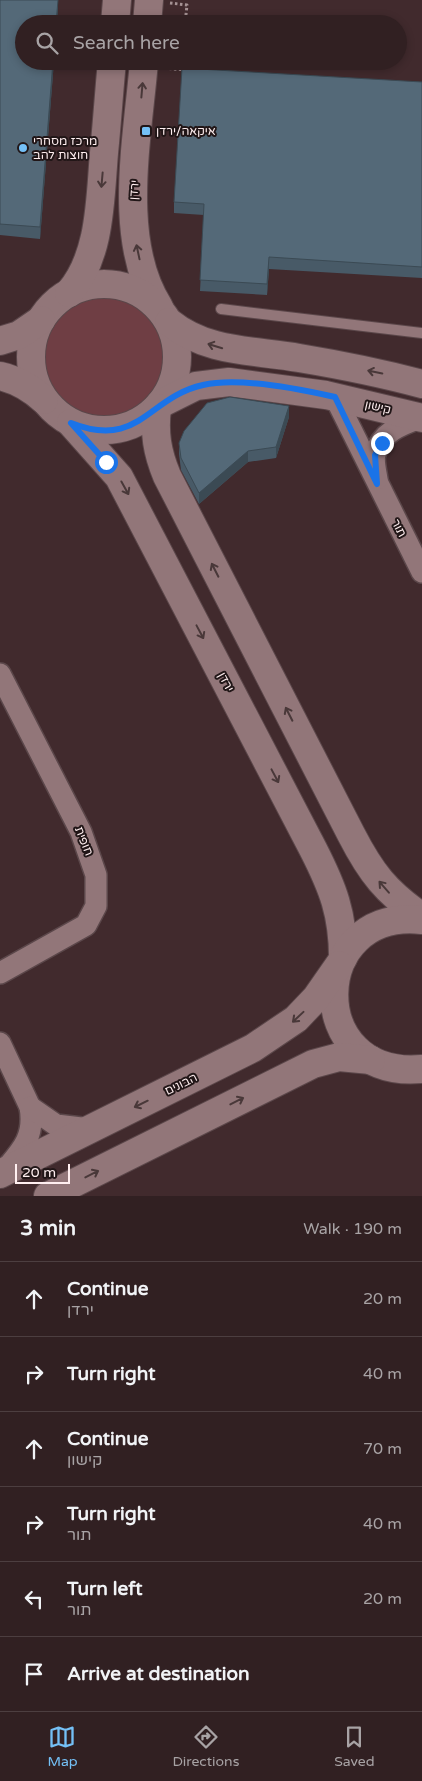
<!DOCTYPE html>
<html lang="en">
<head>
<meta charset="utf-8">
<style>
	:root { --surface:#312022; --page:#3d2d2f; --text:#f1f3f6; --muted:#a8a3a5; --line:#4c3e40; --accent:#74c0f6 }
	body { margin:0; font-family:"Varela Round",Heebo,sans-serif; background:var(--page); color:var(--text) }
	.scale { position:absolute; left:15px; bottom:12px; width:55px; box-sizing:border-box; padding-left:5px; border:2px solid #ffeff0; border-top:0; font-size:14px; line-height:18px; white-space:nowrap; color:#ffeff0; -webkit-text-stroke:4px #211617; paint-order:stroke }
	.stop { position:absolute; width:15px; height:15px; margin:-11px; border:4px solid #1a73e8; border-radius:50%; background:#fff }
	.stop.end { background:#1a73e8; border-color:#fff; box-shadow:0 1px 5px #0008 }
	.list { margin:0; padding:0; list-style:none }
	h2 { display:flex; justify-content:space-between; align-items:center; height:65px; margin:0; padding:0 20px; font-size:21px }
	h2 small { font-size:16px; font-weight:400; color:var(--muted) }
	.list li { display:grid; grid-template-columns:32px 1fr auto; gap:15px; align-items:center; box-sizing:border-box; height:75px; padding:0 20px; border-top:1px solid var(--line) }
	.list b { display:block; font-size:19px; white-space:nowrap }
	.list p { margin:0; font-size:16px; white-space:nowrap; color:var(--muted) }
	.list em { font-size:16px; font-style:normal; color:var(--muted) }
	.icon { flex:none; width:28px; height:28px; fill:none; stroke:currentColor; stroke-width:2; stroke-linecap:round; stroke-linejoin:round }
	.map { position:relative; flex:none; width:422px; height:1196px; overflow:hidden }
	.search { position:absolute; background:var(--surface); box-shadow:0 2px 8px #0003; left:15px; right:15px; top:15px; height:55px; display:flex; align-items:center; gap:12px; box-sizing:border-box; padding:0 18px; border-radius:28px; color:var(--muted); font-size:19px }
	.sheet { height:515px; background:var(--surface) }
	nav { display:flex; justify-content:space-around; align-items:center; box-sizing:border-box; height:70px; border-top:1px solid var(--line); background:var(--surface); font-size:14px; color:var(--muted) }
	nav a { display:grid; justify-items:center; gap:2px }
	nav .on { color:var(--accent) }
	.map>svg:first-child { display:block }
	.green { fill:#6f3e44 }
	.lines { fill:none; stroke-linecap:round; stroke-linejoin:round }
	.lane-casing { stroke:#5b474a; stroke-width:12 }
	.street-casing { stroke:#5b474a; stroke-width:24 }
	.secondary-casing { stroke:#5b474a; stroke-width:30 }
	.path { stroke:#a59294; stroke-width:3; stroke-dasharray:2.5 2.5; stroke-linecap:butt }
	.lane { stroke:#927679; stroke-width:10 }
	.street { stroke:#927679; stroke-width:21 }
	.secondary { stroke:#927679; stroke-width:28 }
	.wall { fill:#485a67 }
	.shaded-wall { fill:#3b4a54 }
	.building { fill:#546978; stroke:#3b4a54 }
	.oneway { stroke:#493839 }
	.route { stroke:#1a73e8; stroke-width:6 }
	.poi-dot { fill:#74c0f6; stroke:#211617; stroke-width:2 }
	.labels { text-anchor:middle; stroke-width:4; stroke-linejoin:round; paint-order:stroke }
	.poi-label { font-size:12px; fill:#ffeff0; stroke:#211617; text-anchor:start }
	.street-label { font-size:12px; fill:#ffeff0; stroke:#211617 }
</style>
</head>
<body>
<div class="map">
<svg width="422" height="1196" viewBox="0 0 422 1196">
	<rect width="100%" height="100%" fill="#412a2d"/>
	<circle class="green" cx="104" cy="357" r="64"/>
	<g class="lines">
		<g class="lane-casing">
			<path id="lane" d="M 221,309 L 422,333"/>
		</g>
		<g class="street-casing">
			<g id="street">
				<path d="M 335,397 L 422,572"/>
				<path d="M 377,479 C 376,472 373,461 375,454 C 382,432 400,425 420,418"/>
				<path d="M 0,674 L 81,832 L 96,875 L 96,906 L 86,925 L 0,973"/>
				<path d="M 0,1043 L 30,1107 C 35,1136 23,1149 5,1170"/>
				<path d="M 30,1107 L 56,1125 L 90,1129"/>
			</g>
		</g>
		<g class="secondary-casing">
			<g id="secondary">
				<path d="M 115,24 L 117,0"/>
				<path d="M 147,24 L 149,0"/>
				<path d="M 144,61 C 138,137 116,240 159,307"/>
				<circle cx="104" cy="357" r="73"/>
				<path d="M 69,293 C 101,256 100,199 104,153 C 107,123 109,92 112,61"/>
				<path d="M 169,322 C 207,353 254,350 299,358 C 341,365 381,373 422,384"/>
				<path d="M 0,341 L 19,335 L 41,320"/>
				<path d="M 0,376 C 17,380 31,388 44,400"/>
				<path d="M 160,404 L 196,386 L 229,382 L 326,395 L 422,418"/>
				<path d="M 157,408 C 154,433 157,452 167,476 L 351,834 C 371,873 386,892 422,917"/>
				<path d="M 71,423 L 119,477 L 313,849 C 333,888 343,914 343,958"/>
				<path d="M 422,920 C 307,907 303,1080 422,1069"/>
				<path d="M 0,1174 L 253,1048 L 296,1019 L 316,998 L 339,965"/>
				<path d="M 48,1196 L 313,1064 L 339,1057 L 371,1060"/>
			</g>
		</g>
		<g class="path">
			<path d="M 170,3 L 187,5 L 185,24"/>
			<path d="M 164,68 L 186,70"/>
			<path d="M 203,71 L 205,61"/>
		</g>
		<use href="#lane" class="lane"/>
		<use href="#street" class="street"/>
		<use href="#secondary" class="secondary"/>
	</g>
	<g class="wall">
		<path d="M 0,0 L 58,0 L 57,24 L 24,24 L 24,61 L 54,61 L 40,239 L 0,235 Z"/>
		<path d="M 422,82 L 422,278 L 269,269 L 267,295 L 200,291 L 204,215 L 174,213 L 174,202 Z"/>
		<path d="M 289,417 L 276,458 L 248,462 L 199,504 L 181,470 L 179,454 L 179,443 Z"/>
	</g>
	<g class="shaded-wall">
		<path d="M 58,0 L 57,24 L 56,24 Z"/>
		<path d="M 53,61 L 54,61 L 40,239 L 40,227 Z"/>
		<path d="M 269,257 L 269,269 L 267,295 L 267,284 Z"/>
		<path d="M 289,406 L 289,417 L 276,458 L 276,447 Z"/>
		<path d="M 248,451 L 248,462 L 199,504 L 199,493 Z"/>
	</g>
	<g class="building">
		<path d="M 0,0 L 58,0 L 56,24 L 24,24 L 24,61 L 53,61 L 40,227 L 0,224 Z"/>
		<path d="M 182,68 L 422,82 L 422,267 L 269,257 L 267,284 L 200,280 L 204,204 L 174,202 Z"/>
		<path d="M 230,397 L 289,406 L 276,447 L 248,451 L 199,493 L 181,458 L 179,443 L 184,431 L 207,403 Z"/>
	</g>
	<defs><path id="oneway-shaft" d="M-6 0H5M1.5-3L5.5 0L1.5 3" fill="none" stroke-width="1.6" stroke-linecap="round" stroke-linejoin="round" transform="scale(1.25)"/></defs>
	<g class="oneway">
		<use href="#oneway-shaft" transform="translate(142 90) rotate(-85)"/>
		<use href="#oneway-shaft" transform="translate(102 180) rotate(95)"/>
		<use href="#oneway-shaft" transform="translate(138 252) rotate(-102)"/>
		<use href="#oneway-shaft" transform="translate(215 346) rotate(-163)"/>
		<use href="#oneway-shaft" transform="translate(375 372) rotate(-168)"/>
		<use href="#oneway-shaft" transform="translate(125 488) rotate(61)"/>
		<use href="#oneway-shaft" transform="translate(215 570) rotate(-117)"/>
		<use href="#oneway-shaft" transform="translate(200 632) rotate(62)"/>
		<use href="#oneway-shaft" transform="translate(289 714) rotate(-117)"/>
		<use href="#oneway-shaft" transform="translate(275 776) rotate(62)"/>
		<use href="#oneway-shaft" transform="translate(384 887) rotate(-131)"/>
		<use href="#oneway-shaft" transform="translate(298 1017) rotate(137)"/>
		<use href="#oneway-shaft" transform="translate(237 1101) rotate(-27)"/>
		<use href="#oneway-shaft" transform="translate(141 1104) rotate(154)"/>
		<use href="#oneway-shaft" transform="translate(92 1174) rotate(-27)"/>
	</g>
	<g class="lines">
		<path class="route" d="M 106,462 L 71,423 C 139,450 148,397 203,385 C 237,377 300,389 335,397 L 377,484 L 375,455 L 382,443"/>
	</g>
	<g class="poi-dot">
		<rect x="141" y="126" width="10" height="10" rx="2.5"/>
		<circle cx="23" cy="148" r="5"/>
	</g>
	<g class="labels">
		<g class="poi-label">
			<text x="156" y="135">איקאה/ירדן</text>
			<text x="33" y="145">מרכז מסחרי<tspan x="33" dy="14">חוצות להב</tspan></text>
		</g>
		<g class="street-label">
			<text transform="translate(134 190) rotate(-86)" y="4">ירדן</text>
			<text transform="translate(378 407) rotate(13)" y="4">קישון</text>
			<text transform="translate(399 528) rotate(63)" y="4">תור</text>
			<text transform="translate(226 682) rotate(62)" y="4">ירדן</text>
			<text transform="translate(84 841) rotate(68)" y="4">חופית</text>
			<text transform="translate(181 1084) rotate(-26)" y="4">הבונים</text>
		</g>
	</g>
</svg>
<div class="scale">20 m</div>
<div class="stop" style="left:106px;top:462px"></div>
<div class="stop end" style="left:382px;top:443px"></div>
<div class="search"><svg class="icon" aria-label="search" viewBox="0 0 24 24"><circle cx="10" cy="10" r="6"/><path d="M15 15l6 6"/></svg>Search here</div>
</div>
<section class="sheet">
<h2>3 min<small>Walk · 190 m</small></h2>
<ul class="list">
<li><svg class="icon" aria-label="ahead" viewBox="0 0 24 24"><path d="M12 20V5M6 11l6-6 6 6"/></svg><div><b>Continue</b><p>ירדן</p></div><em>20 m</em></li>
<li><svg class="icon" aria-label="right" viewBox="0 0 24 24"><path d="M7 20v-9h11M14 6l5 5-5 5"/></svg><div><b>Turn right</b></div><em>40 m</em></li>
<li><svg class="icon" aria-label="ahead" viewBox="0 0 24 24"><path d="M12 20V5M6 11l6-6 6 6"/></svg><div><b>Continue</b><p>קישון</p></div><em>70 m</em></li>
<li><svg class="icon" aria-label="right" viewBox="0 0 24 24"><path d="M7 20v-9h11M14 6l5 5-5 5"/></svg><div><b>Turn right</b><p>תור</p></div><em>40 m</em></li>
<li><svg class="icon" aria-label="left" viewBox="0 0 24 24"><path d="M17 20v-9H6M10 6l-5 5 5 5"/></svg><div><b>Turn left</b><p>תור</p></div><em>20 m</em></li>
<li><svg class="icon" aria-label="arrive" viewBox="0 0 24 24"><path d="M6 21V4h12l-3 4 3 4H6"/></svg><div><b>Arrive at destination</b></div></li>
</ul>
</section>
<nav>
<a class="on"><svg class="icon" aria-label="map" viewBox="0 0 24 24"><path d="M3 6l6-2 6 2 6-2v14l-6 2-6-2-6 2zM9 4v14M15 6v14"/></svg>Map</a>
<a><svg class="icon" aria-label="directions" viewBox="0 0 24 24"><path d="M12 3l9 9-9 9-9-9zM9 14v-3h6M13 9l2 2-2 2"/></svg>Directions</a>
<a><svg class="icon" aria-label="saved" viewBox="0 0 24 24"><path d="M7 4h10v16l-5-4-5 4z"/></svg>Saved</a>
</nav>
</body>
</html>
